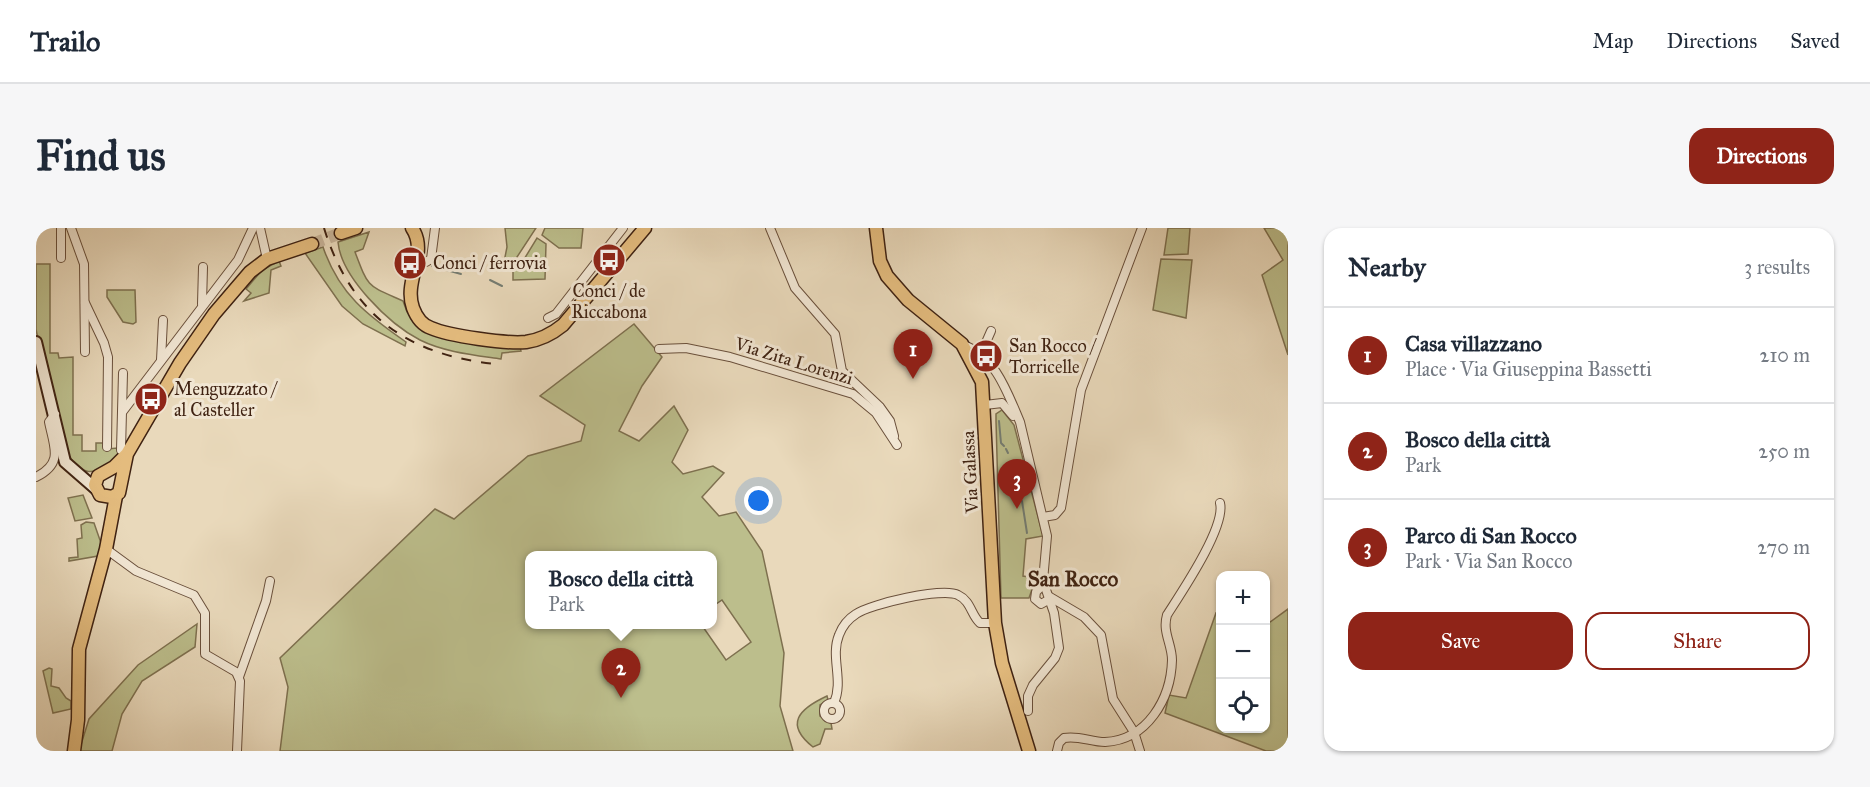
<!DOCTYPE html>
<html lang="en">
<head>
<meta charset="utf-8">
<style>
	:root { --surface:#fff; --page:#f6f6f7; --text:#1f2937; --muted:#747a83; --line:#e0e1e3; --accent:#8f2418 }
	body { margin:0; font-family:"IM FELL Great Primer",serif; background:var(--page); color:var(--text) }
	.controls { position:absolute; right:18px; bottom:18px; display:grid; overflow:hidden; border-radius:12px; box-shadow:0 2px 4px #0004 }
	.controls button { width:54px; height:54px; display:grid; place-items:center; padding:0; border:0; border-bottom:2px solid var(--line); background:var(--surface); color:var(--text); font:30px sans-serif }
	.you { position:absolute; left:723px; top:273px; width:21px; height:21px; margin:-15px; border:4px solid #fff; border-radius:50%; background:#1a73e8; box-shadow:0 0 0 9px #1a73e833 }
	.badge { display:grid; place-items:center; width:39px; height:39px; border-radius:50%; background:var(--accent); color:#fff; font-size:20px; font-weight:700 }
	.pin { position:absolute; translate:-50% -50px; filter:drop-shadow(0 2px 3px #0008) }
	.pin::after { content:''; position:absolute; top:32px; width:21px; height:18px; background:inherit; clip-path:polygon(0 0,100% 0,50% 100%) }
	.popup { position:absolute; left:489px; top:323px; width:192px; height:78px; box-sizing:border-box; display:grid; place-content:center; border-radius:12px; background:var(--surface); filter:drop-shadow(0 2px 4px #0005); font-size:20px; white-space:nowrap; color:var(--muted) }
	.popup b { font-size:22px; color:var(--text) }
	.popup::after { content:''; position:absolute; left:50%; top:100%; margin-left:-12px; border:12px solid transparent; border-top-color:var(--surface) }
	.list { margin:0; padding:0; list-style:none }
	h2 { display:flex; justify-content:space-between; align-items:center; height:78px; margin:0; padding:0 24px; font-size:26px }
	h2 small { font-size:20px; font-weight:400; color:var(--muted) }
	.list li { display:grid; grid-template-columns:39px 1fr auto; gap:18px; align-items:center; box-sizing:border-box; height:96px; padding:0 24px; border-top:2px solid var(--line) }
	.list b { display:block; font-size:22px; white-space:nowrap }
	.list p { margin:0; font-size:20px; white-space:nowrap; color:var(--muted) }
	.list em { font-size:20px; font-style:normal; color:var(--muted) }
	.actions { display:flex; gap:12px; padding:18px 24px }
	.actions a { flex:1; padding:14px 0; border:2px solid var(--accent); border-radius:18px; text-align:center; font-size:21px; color:var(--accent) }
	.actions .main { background:var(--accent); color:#fff }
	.icon { flex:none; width:33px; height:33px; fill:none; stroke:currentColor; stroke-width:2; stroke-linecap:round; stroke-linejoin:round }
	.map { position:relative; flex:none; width:1252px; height:523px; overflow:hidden; border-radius:18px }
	header { display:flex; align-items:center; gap:36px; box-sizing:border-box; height:84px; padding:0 30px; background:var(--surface); border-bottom:2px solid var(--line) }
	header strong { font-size:28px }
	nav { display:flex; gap:33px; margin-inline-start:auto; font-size:21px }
	.intro { display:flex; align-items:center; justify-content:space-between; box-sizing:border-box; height:144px; padding:0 36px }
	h1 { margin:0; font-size:42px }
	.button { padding:15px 27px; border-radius:18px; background:var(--accent); color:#fff; font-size:21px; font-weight:700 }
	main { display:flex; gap:36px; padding:0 36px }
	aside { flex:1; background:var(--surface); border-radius:18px; box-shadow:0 2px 4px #0004 }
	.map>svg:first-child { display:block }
	.green { fill:#bcbe8c; stroke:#7e704f; stroke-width:1.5; fill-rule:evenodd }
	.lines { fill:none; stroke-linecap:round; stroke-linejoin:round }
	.stream { stroke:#747d73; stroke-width:2 }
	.primary-tunnel { stroke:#c7b499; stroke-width:12; stroke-dasharray:12 6; stroke-linecap:butt }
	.minor-casing { stroke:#6a503c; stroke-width:10 }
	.secondary-casing { stroke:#3f2212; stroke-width:14 }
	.primary-casing { stroke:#3f2212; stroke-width:15 }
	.minor { stroke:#f1e6d3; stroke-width:8 }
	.secondary { stroke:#f1e6d3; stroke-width:10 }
	.primary { stroke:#e4bc7e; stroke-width:12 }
	.rail { stroke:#3f2212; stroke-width:2; stroke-dasharray:10 10; stroke-linecap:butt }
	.labels { text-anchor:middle; stroke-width:6; stroke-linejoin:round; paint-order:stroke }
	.poi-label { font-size:18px; fill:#3f2212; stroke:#f1e6d3; text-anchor:start }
	.street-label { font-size:18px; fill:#3f2212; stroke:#f1e6d3 }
	.quarter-label { font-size:21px; font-weight:bold; fill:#3f2212; stroke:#f1e6d3 }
</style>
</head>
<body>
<header>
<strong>Trailo</strong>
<nav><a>Map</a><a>Directions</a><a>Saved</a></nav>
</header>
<div class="intro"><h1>Find us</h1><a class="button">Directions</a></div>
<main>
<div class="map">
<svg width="1252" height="523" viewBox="0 0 1252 523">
	<rect width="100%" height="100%" fill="#e9d9bb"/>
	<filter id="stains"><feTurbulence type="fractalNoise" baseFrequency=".00333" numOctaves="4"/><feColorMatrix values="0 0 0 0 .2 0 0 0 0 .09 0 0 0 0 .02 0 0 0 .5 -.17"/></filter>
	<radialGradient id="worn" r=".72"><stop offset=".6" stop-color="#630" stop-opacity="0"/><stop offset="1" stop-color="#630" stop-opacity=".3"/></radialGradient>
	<g class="green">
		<path d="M 469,0 L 500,0 L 481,29 L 467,39 L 471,19 Z"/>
		<path d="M 509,0 L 547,0 L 545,20 L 523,20 L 506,7 Z"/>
		<path d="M 1132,0 L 1154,0 L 1152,26 L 1128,27 Z"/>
		<path d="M 1228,0 L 1252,0 L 1252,127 L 1226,47 L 1247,32 Z"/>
		<path d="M 333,4 L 327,21 L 319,24 C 333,61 331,57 367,73 L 371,84 L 384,100 L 484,119 L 485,123 L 466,125 L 465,131 C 438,127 408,124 384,112 C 353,96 305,49 302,14 Z"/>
		<path d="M 501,10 L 510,16 L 509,51 L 477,52 L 477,42 L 487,33 Z"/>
		<path d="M 287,19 C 303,66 331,87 370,114 L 369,118 L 327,96 L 306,78 L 269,25 Z"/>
		<path d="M 1125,31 L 1156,32 L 1150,90 L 1117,82 Z"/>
		<path d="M 243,33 L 245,38 L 235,42 L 233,65 L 208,73 L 215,65 L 210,61 L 226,42 Z"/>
		<path d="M 0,36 L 14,36 L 14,125 L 22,125 L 23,130 L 37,129 L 37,207 L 46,207 L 46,223 L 60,223 L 60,215 L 70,215 L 70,221 L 82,220 L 83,227 C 27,284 19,178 13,145 C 11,130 2,116 0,101 C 0,80 0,57 0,36 Z"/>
		<path d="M 71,62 L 99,62 L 100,94 L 97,96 L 87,94 L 71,69 Z"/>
		<path d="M 598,96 L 626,129 L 606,158 L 583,203 L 603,213 L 638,178 L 652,202 L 636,234 L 647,246 L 677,238 L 688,245 L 666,269 L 683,288 L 700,284 L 726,323 L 748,425 L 744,478 L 757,523 L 244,523 L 252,459 L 244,430 L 399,281 L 418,291 L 492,228 L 545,213 L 549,197 L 504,168 ZM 494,328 L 676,328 L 677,378 L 686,372 L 715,414 L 690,432 L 665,396 L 494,396 Z"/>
		<path d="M 966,182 L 978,197 L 1007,308 L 990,311 L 987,348 L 1000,350 L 993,370 L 965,370 L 960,193 L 960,186 Z"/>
		<path d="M 47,267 L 56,290 L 39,293 L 32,270 Z"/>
		<path d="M 50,294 L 58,295 L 65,315 L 62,328 L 33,333 L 33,330 L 42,329 L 41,311 L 46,310 L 45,297 Z"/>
		<path d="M 1252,381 L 1252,523 L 1230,523 L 1129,485 L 1133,467 L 1150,470 L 1180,385 L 1184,386 L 1184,500 L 1230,500 L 1230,397 Z"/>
		<path d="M 161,396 L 159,419 L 106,453 L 86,486 L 76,523 L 43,523 L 53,491 L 102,437 Z"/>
		<path d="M 13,440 L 16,441 L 15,458 L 23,460 L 30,470 L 35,473 L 35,481 L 17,485 L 7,443 Z"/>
		<path d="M 791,468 L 792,472 L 784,477 L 784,488 L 795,495 L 796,501 L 789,501 L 784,516 L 777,519 C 748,496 763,481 791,468 Z"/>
	</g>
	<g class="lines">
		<g class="stream">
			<path d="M 396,38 L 425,46"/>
			<path d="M 454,52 L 466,58"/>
			<path d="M 963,193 L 965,215 L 968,218"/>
			<path d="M 970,221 L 972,225"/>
			<path d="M 975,238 L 977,245"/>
			<path d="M 978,248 L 985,270"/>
			<path d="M 986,273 L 991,305"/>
		</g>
		<path class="primary-tunnel" d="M 276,16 L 305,5"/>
		<g class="minor-casing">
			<g id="minor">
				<path d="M 25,0 L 25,30"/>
				<path d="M 35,0 L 48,36 L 49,124"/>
				<path d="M 224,0 L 231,31"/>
				<path d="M 734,0 L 759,60 L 799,106 L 806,143 L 844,179 L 854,193 L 858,208"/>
				<path d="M 380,32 L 390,34 L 395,31 L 399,0"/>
				<path d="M 49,75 L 68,115 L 72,129 L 71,219"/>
				<path d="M 166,76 L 167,39"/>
				<path d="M 512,90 L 520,86 L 587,0"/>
				<path d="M 927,117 C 959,127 972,166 984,194 L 1011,308 L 1007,353 L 1018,385 L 1023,420 L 1019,430 L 997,457 L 992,468 L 992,483"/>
				<path d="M 948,119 L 955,103"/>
				<path d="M 623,121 L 650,120 L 694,129 L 817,166 L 840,185 L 861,217"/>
				<path d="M 125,132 L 127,92"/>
				<path d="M 949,177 L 966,175 L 977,188"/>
				<path d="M 87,183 L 202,32 L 217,0"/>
				<path d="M 85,222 L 87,145"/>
				<path d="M 0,249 C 28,235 18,219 13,194 L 19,186"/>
				<path d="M 1007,289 L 1019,287 L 1025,280 L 1045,162 L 1106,0"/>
				<path d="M 70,321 L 100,343 L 158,367 L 169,385 L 169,426 L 200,444 L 204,453 L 201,523"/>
				<path d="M 1008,356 L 1000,364 L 999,371 L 1005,376 L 1014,371"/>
				<path d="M 1014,369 L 1048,389 L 1065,407 L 1077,471 L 1098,504 L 1104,523"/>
				<path d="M 203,449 L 230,373 L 234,353"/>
				<circle cx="796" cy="483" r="8"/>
				<path d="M 798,475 C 808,452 794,429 803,407 C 806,399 812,391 820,386 C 834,376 907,359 922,367 C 935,373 935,387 944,395 L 959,395"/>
				<path d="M 1021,523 L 1023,515 L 1028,510 C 1042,507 1055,514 1069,514 C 1111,512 1135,471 1136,432 C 1136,416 1126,404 1131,387 C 1145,365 1190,299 1184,275"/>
			</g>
		</g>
		<g class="secondary-casing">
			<path id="secondary" d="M 0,114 L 29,234 L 60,261"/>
		</g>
		<g class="primary-casing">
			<g id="primary">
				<path d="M 376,0 C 393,25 367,53 377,80 C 380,88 386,97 395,100 C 413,108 471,116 490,114 C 504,112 516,106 527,97 L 609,0"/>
				<path d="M 840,0 L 844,33 L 851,48 L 872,72 L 926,116 L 946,154 L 959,395 L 966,435 L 993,523"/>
				<path d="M 305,5 L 320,0"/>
				<path d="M 91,226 L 83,265 L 76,269 L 64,267 L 59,257 L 62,248 L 78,239 L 91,226 L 144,135 L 178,86 L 214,44 L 231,31 L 276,16"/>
				<path d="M 38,523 L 42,492 L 43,421 L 70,321 L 80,268"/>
			</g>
		</g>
		<use href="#minor" class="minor"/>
		<use href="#secondary" class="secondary"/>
		<use href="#primary" class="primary"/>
		<path class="rail" d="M 288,0 C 315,87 371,127 460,136"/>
	</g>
	<defs>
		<g id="bus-disc" transform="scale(1.725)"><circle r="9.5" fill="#8f2418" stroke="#f1e6d3"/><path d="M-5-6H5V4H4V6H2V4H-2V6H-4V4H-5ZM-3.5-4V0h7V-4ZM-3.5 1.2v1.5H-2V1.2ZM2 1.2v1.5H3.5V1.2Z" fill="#fff"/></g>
	</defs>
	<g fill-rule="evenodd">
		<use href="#bus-disc" x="573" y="32"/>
		<use href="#bus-disc" x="374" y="35"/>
		<use href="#bus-disc" x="950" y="128"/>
		<use href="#bus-disc" x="115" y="171"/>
	</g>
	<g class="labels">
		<g class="poi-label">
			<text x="397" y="41">Conci / ferrovia</text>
			<text x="573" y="69" text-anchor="middle">Conci / de<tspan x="573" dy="21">Riccabona</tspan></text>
			<text x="973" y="124">San Rocco /<tspan x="973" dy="21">Torricelle</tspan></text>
			<text x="138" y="167">Menguzzato /<tspan x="138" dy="21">al Casteller</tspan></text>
		</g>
		<g class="street-label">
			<text transform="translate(758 133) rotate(17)" y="6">Via Zita Lorenzi</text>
			<text transform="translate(934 244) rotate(-93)" y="6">Via Galassa</text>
		</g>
		<g class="quarter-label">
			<text x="1037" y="358">San Rocco</text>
		</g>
	</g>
	<rect width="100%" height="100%" filter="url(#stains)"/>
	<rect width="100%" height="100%" fill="url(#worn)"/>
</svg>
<div class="controls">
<button>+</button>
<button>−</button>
<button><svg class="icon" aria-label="locate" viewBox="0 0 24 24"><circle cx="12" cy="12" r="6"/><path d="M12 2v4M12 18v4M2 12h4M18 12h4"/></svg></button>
</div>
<div class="you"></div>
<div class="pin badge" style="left:877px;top:151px">1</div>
<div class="pin badge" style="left:585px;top:470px">2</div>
<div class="popup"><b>Bosco della città</b>Park</div>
<div class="pin badge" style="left:981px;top:281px">3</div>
</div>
<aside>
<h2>Nearby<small>3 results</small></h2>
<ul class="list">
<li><span class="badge">1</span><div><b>Casa villazzano</b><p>Place · Via Giuseppina Bassetti</p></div><em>210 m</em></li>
<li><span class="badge">2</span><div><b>Bosco della città</b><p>Park</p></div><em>250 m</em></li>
<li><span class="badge">3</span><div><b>Parco di San Rocco</b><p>Park · Via San Rocco</p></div><em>270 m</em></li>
</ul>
<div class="actions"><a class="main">Save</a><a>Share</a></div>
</aside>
</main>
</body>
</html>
